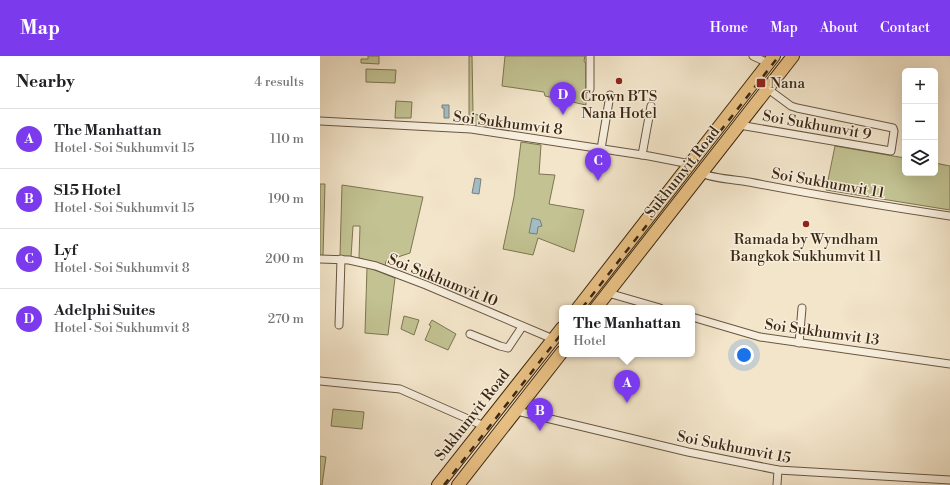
<!DOCTYPE html>
<html lang="en">
<head>
<meta charset="utf-8">
<style>
	:root { --surface:#fff; --page:#f2f2f2; --text:#202124; --muted:#757577; --line:#e0e0e0; --accent:#7c3aed }
	body { margin:0; font-family:"Libre Bodoni",serif; background:var(--page); color:var(--text) }
	.controls { position:absolute; right:12px; top:12px; display:grid; overflow:hidden; border-radius:6px; box-shadow:0 4px 16px #0002 }
	.controls button { width:36px; height:36px; display:grid; place-items:center; padding:0; border:0; border-bottom:1px solid var(--line); background:var(--surface); color:var(--text); font:20px sans-serif }
	.you { position:absolute; left:424px; top:299px; width:14px; height:14px; margin:-10px; border:3px solid #fff; border-radius:50%; background:#1a73e8; box-shadow:0 0 0 6px #1a73e833 }
	.badge { display:grid; place-items:center; width:26px; height:26px; border-radius:50%; background:var(--accent); color:#fff; font-size:13px; font-weight:700 }
	.pin { position:absolute; translate:-50% -33px; filter:drop-shadow(0 1px 2px #0008) }
	.pin::after { content:''; position:absolute; top:21px; width:14px; height:12px; background:inherit; clip-path:polygon(0 0,100% 0,50% 100%) }
	.popup { position:absolute; left:239px; top:249px; width:136px; height:52px; box-sizing:border-box; display:grid; place-content:center; border-radius:6px; background:var(--surface); filter:drop-shadow(0 1px 3px #0005); font-size:13px; white-space:nowrap; color:var(--muted) }
	.popup b { font-size:15px; color:var(--text) }
	.popup::after { content:''; position:absolute; left:50%; top:100%; margin-left:-8px; border:8px solid transparent; border-top-color:var(--surface) }
	.list { margin:0; padding:0; list-style:none }
	h2 { display:flex; justify-content:space-between; align-items:center; height:52px; margin:0; padding:0 16px; font-size:17px }
	h2 small { font-size:13px; font-weight:400; color:var(--muted) }
	.list li { display:grid; grid-template-columns:26px 1fr auto; gap:12px; align-items:center; box-sizing:border-box; height:60px; padding:0 16px; border-top:1px solid var(--line) }
	.list b { display:block; font-size:15px; white-space:nowrap }
	.list p { margin:0; font-size:13px; white-space:nowrap; color:var(--muted) }
	.list em { font-size:13px; font-style:normal; color:var(--muted) }
	.icon { flex:none; width:22px; height:22px; fill:none; stroke:currentColor; stroke-width:2; stroke-linecap:round; stroke-linejoin:round }
	.map { position:relative; flex:none; width:630px; height:429px; overflow:hidden }
	header { display:flex; align-items:center; gap:24px; box-sizing:border-box; height:56px; padding:0 20px; background:var(--accent); color:#fff }
	header strong { font-size:19px }
	nav { display:flex; gap:22px; margin-inline-start:auto; font-size:14px }
	main { display:flex }
	aside { flex:1; background:var(--surface) }
	.map>svg:first-child { display:block }
	.green { fill:#c2c292; stroke:#7e7452 }
	.water { fill:#a1bcc2; stroke:#78807c }
	.lines { fill:none; stroke-linecap:round; stroke-linejoin:round }
	.minor-casing { stroke:#695640; stroke-width:9 }
	.primary-casing { stroke:#3b2712; stroke-width:14 }
	.minor { stroke:#f7eedd; stroke-width:7 }
	.primary { stroke:#eac285; stroke-width:12 }
	.rail { stroke:#3b2712; stroke-width:2.5; stroke-dasharray:7 7; stroke-linecap:butt }
	.poi-dot { fill:#8f2418; stroke:#f7eedd; stroke-width:1.5 }
	.labels { text-anchor:middle; stroke-width:3; stroke-linejoin:round; paint-order:stroke }
	.poi-label { font-size:15px; fill:#3b2712; stroke:#f7eedd }
	.street-label { font-size:15px; fill:#3b2712; stroke:#f7eedd }
</style>
</head>
<body>
<header>
<strong>Map</strong>
<nav><a>Home</a><a>Map</a><a>About</a><a>Contact</a></nav>
</header>
<main>
<aside>
<h2>Nearby<small>4 results</small></h2>
<ul class="list">
<li><span class="badge">A</span><div><b>The Manhattan</b><p>Hotel · Soi Sukhumvit 15</p></div><em>110 m</em></li>
<li><span class="badge">B</span><div><b>S15 Hotel</b><p>Hotel · Soi Sukhumvit 15</p></div><em>190 m</em></li>
<li><span class="badge">C</span><div><b>Lyf</b><p>Hotel · Soi Sukhumvit 8</p></div><em>200 m</em></li>
<li><span class="badge">D</span><div><b>Adelphi Suites</b><p>Hotel · Soi Sukhumvit 8</p></div><em>270 m</em></li>
</ul>
</aside>
<div class="map">
<svg width="630" height="429" viewBox="0 0 630 429">
	<rect width="100%" height="100%" fill="#f3e5ca"/>
	<filter id="stains"><feTurbulence type="fractalNoise" baseFrequency=".005" numOctaves="4"/><feColorMatrix values="0 0 0 0 .2 0 0 0 0 .09 0 0 0 0 .02 0 0 0 .5 -.17"/></filter>
	<radialGradient id="worn" r=".72"><stop offset=".6" stop-color="#630" stop-opacity="0"/><stop offset="1" stop-color="#630" stop-opacity=".3"/></radialGradient>
	<g class="green">
		<path d="M 48,0 L 59,0 L 59,8 L 41,7 L 41,3 L 48,3 Z"/>
		<path d="M 149,0 L 152,0 L 153,56 L 155,58 L 170,63 L 171,70 L 149,67 Z"/>
		<path d="M 185,0 L 265,0 L 264,5 L 266,8 L 266,49 L 225,40 L 224,36 L 182,30 Z"/>
		<path d="M 46,13 L 76,14 L 75,27 L 46,26 Z"/>
		<path d="M 76,45 L 92,46 L 91,62 L 75,62 Z"/>
		<path d="M 201,86 L 221,89 L 219,118 L 235,119 L 229,148 L 264,154 L 254,196 L 218,182 L 213,199 L 183,193 L 194,141 Z"/>
		<path d="M 515,90 L 585,102 L 585,117 L 615,117 L 615,107 L 630,110 L 630,154 L 506,134 Z"/>
		<path d="M 0,128 L 5,128 L 3,200 L 0,200 Z"/>
		<path d="M 22,129 L 103,141 L 90,197 L 66,205 L 65,210 L 39,202 L 40,170 L 33,170 L 31,201 L 20,200 Z"/>
		<path d="M 47,211 L 75,222 L 68,279 L 45,277 Z"/>
		<path d="M 84,260 L 99,264 L 94,279 L 81,273 Z"/>
		<path d="M 112,264 L 136,278 L 128,294 L 105,284 L 111,270 L 109,269 Z"/>
		<path d="M 13,353 L 44,356 L 42,373 L 11,370 Z"/>
		<path d="M 0,400 L 6,401 L 2,429 L 0,429 Z"/>
	</g>
	<g class="water">
		<path d="M 122,49 L 129,49 L 129,62 L 124,62 L 124,52 L 122,52 Z"/>
		<path d="M 155,122 L 161,123 L 159,138 L 152,137 Z"/>
		<path d="M 212,162 L 220,164 L 222,170 L 218,171 L 217,178 L 209,177 Z"/>
	</g>
	<g class="lines">
		<g class="minor-casing">
			<g id="minor">
				<path d="M 270,0 L 270,33"/>
				<path d="M 433,0 L 448,7"/>
				<path d="M 0,65 L 151,73 L 329,100 L 370,108"/>
				<path d="M 419,69 L 571,95 L 574,75 L 573,72 L 477,52 L 471,50 L 448,33"/>
				<path d="M 281,93 L 290,39"/>
				<path d="M 322,99 L 331,50"/>
				<path d="M 382,117 C 389,122 418,124 429,126 C 496,139 563,150 630,160"/>
				<path d="M 0,203 L 29,204 L 56,210 L 106,229 L 233,283"/>
				<path d="M 288,237 L 340,252"/>
				<path d="M 372,261 L 440,281 L 630,308"/>
				<path d="M 19,269 L 21,203"/>
				<path d="M 150,278 L 180,290 L 188,292 L 202,271"/>
				<path d="M 479,287 L 482,252"/>
				<path d="M 0,325 L 80,333 L 164,370"/>
				<path d="M 197,355 L 368,396 L 458,414 L 630,424"/>
				<path d="M 457,429 L 458,414"/>
			</g>
		</g>
		<g class="primary-casing">
			<g id="primary">
				<path d="M 258,252 L 454,0"/>
				<path d="M 276,252 L 473,0"/>
				<path d="M 118,429 L 242,272"/>
				<path d="M 138,429 L 242,296"/>
			</g>
		</g>
		<use href="#minor" class="minor"/>
		<use href="#primary" class="primary"/>
		<g class="rail">
			<path d="M 262,252 L 459,0"/>
			<path d="M 124,429 L 242,277"/>
		</g>
	</g>
	<g class="poi-dot">
		<circle cx="299" cy="25" r="4"/>
		<rect x="436" y="22" width="10" height="10" rx="2"/>
		<circle cx="486" cy="168" r="4"/>
	</g>
	<g class="labels">
		<g class="poi-label">
			<text x="450" y="32" text-anchor="start">Nana</text>
			<text x="299" y="45">Crown BTS<tspan x="299" dy="17">Nana Hotel</tspan></text>
			<text x="486" y="188">Ramada by Wyndham<tspan x="486" dy="17">Bangkok Sukhumvit 11</tspan></text>
		</g>
		<g class="street-label">
			<text transform="translate(188 67) rotate(7)" y="5">Soi Sukhumvit 8</text>
			<text transform="translate(497 69) rotate(10)" y="5">Soi Sukhumvit 9</text>
			<text transform="translate(362 116) rotate(-52)" y="5">Sukhumvit Road</text>
			<text transform="translate(508 127) rotate(10)" y="5">Soi Sukhumvit 11</text>
			<text transform="translate(123 224) rotate(22)" y="5">Soi Sukhumvit 10</text>
			<text transform="translate(502 276) rotate(8)" y="5">Soi Sukhumvit 13</text>
			<text transform="translate(152 359) rotate(-52)" y="5">Sukhumvit Road</text>
			<text transform="translate(414 391) rotate(11)" y="5">Soi Sukhumvit 15</text>
		</g>
	</g>
	<rect width="100%" height="100%" filter="url(#stains)"/>
	<rect width="100%" height="100%" fill="url(#worn)"/>
</svg>
<div class="controls">
<button>+</button>
<button>−</button>
<button><svg class="icon" aria-label="layers" viewBox="0 0 24 24"><path d="M12 4l9 5-9 5-9-5zM3 14l9 5 9-5"/></svg></button>
</div>
<div class="you"></div>
<div class="pin badge" style="left:307px;top:347px">A</div>
<div class="popup"><b>The Manhattan</b>Hotel</div>
<div class="pin badge" style="left:220px;top:375px">B</div>
<div class="pin badge" style="left:278px;top:125px">C</div>
<div class="pin badge" style="left:243px;top:59px">D</div>
</div>
</main>
</body>
</html>
